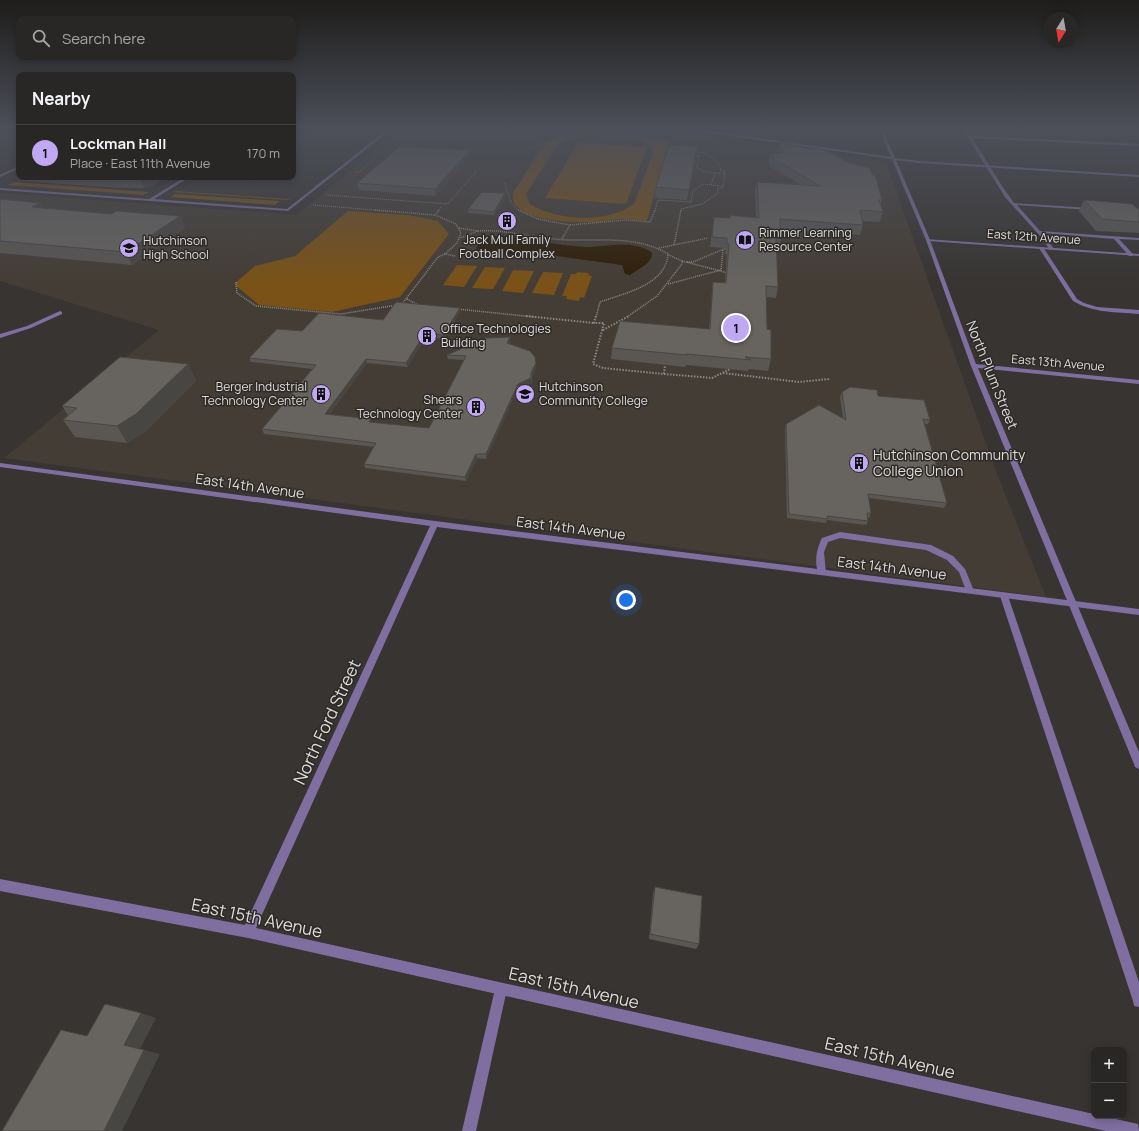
<!DOCTYPE html>
<html lang="en">
<head>
<meta charset="utf-8">
<style>
	:root { --surface:#292725; --page:#312f2d; --text:#f1f3f6; --muted:#a5a5a7; --line:#454442; --accent:#c0a8f3 }
	body { margin:0; font-family:Manrope,sans-serif; background:var(--page); color:var(--text) }
	.controls { position:absolute; right:12px; bottom:12px; display:grid; overflow:hidden; border-radius:8px; box-shadow:0 2px 10px #0003 }
	.controls button { width:36px; height:36px; display:grid; place-items:center; padding:0; border:0; border-bottom:1px solid var(--line); background:var(--surface); color:var(--text); font:20px sans-serif }
	.compass { position:absolute; left:1043px; top:12px; width:36px; height:36px; border-radius:50%; background:var(--surface); box-shadow:0 2px 10px #0003; rotate:191deg }
	.you { position:absolute; left:626px; top:600px; width:14px; height:14px; margin:-10px; border:3px solid #fff; border-radius:50%; background:#1a73e8; box-shadow:0 0 0 6px #1a73e833 }
	.badge { display:grid; place-items:center; width:26px; height:26px; border-radius:50%; background:var(--accent); color:#111; font-size:13px; font-weight:700 }
	.pin { position:absolute; translate:-50% -50%; border:2px solid #fff; box-shadow:0 1px 4px #0006 }
	.list { margin:0; padding:0; list-style:none }
	h2 { display:flex; justify-content:space-between; align-items:center; height:52px; margin:0; padding:0 16px; font-size:17px }
	h2 small { font-size:13px; font-weight:400; color:var(--muted) }
	.list li { display:grid; grid-template-columns:26px 1fr auto; gap:12px; align-items:center; box-sizing:border-box; height:56px; padding:0 16px; border-top:1px solid var(--line) }
	.list b { display:block; font-size:15px; white-space:nowrap }
	.list p { margin:0; font-size:13px; white-space:nowrap; color:var(--muted) }
	.list em { font-size:13px; font-style:normal; color:var(--muted) }
	.icon { flex:none; width:22px; height:22px; fill:none; stroke:currentColor; stroke-width:2; stroke-linecap:round; stroke-linejoin:round }
	.map { position:relative; flex:none; width:1139px; height:1131px; overflow:hidden }
	.search { position:absolute; background:var(--surface); box-shadow:0 2px 10px #0003; left:16px; top:16px; width:280px; height:44px; display:flex; align-items:center; gap:10px; box-sizing:border-box; padding:0 14px; border-radius:8px; color:var(--muted); font-size:15px }
	.panel { position:absolute; background:var(--surface); box-shadow:0 2px 10px #0003; left:16px; top:72px; width:280px; height:108px; border-radius:8px }
	.map>svg:first-child { display:block }
	.built { fill:#443d35 }
	.green { fill:#7a5217; fill-rule:evenodd }
	.water { fill:#2e1d05 }
	.lines { fill:none; stroke-linecap:round; stroke-linejoin:round }
	.path-far2 { stroke:#8b8986; stroke-width:1; stroke-dasharray:1 1; stroke-linecap:butt }
	.path-far1 { stroke:#8b8986; stroke-width:1.5; stroke-dasharray:1 1; stroke-linecap:butt }
	.path { stroke:#8b8986; stroke-width:2; stroke-dasharray:1.5 1.5; stroke-linecap:butt }
	.service { fill:#7f6fa1; fill-rule:evenodd }
	.minor { fill:#7f6fa1; fill-rule:evenodd }
	.tertiary { fill:#7f6fa1; fill-rule:evenodd }
	.wall { fill:#595653 }
	.shaded-wall { fill:#484643 }
	.building { fill:#676460; stroke:#484643 }
	.labels { text-anchor:middle; stroke-width:3; stroke-linejoin:round; paint-order:stroke }
	.far-poi-label { font-size:12px; fill:#dfdddb; stroke:#2d2a27; text-anchor:start }
	.far-street-label { font-size:12px; fill:#dfdddb; stroke:#2d2a27 }
	.street-label { font-size:14px; fill:#dfdddb; stroke:#2d2a27 }
	.poi-label { font-size:14px; fill:#dfdddb; stroke:#2d2a27; text-anchor:start }
	.near-street-label { font-size:17px; fill:#dfdddb; stroke:#2d2a27 }
</style>
</head>
<body>
<div class="map">
<svg width="1139" height="1131" viewBox="0 0 1139 1131">
	<rect width="100%" height="100%" fill="#373431"/>
	<path class="built" d="M 394,128 L 622,128 L 652,129 L 681,132 L 877,161 L 887,165 L 996,471 L 1046,597 L 4,458 L 159,330 L 0,281 L 0,193 L 297,215 L 391,137 Z"/>
	<g class="green">
		<path d="M 602,131 L 634,134 L 657,141 L 658,139 L 669,140 L 647,221 C 639,220 630,219 622,219 C 614,219 606,222 598,222 C 579,223 508,223 513,193 C 522,180 536,154 547,144 C 561,132 585,132 602,131 ZM 599,135 C 614,135 641,134 652,148 L 653,153 L 634,204 C 606,224 558,221 530,204 L 526,194 L 556,147 C 567,136 584,136 599,135 Z"/>
		<path d="M 578,143 L 647,147 L 626,204 L 545,198 Z"/>
		<path d="M 15,182 L 149,192 L 143,195 L 8,185 Z"/>
		<path d="M 176,191 L 289,199 L 290,199 L 288,200 L 173,192 Z"/>
		<path d="M 175,194 L 279,201 L 275,205 L 170,197 Z"/>
		<path d="M 348,211 L 408,215 L 438,221 L 449,234 L 400,297 L 332,312 L 259,305 L 234,284 L 255,266 L 295,256 Z"/>
		<path d="M 457,265 L 477,266 L 464,287 L 443,285 Z"/>
		<path d="M 485,267 L 505,268 L 493,289 L 472,288 Z"/>
		<path d="M 513,270 L 534,271 L 523,293 L 502,291 Z"/>
		<path d="M 543,272 L 563,273 L 554,295 L 532,293 Z"/>
		<path d="M 577,272 L 589,273 L 588,275 L 592,276 L 584,298 L 580,297 L 579,301 L 566,299 L 567,296 L 562,296 L 571,274 L 576,274 Z"/>
	</g>
	<path class="water" d="M 495,236 C 526,237 555,246 586,247 C 606,247 635,239 652,253 C 653,263 638,269 630,275 L 625,274 L 622,265 L 556,256 L 493,254 L 481,253 L 476,248 L 485,237 Z"/>
	<g class="lines">
		<g class="path-far2">
			<path d="M 588,128 L 639,131"/>
			<path d="M 527,149 L 553,141 L 568,130 L 566,128"/>
			<path d="M 694,156 L 699,156 L 697,168 L 706,172 L 725,174"/>
			<path d="M 356,172 L 360,172 L 374,159"/>
			<path d="M 504,183 L 511,202 L 519,211"/>
			<path d="M 711,185 L 715,173"/>
			<path d="M 326,195 L 448,204 L 476,172 L 474,170"/>
			<path d="M 313,205 L 387,211"/>
			<path d="M 438,211 L 442,206"/>
			<path d="M 655,211 L 658,200 L 691,202 L 693,191 L 702,184 L 723,186"/>
			<path d="M 681,211 L 681,209 L 702,204 L 717,194 L 718,188 L 723,188 L 725,171 L 721,171 C 719,158 707,154 696,151 L 697,143"/>
		</g>
		<g class="path-far1">
			<path d="M 375,210 L 435,215"/>
			<path d="M 439,210 L 435,215 L 456,224 L 461,233 L 457,243 L 445,254 L 455,256"/>
			<path d="M 518,210 L 538,219 L 570,225 L 562,239"/>
			<path d="M 570,225 L 626,220 L 650,222 L 655,210"/>
			<path d="M 459,228 L 478,231 L 460,238"/>
			<path d="M 478,231 C 504,229 528,237 554,239 C 593,243 633,233 668,254 C 666,285 625,293 600,302 L 596,317"/>
			<path d="M 674,245 L 681,210"/>
			<path d="M 659,248 L 708,238"/>
			<path d="M 682,261 L 728,273"/>
			<path d="M 687,262 L 693,262 L 726,248"/>
			<path d="M 236,282 L 237,293 L 256,306 L 341,314 L 397,305"/>
			<path d="M 668,284 L 721,270 L 723,249"/>
			<path d="M 407,299 L 420,306"/>
			<path d="M 402,304 L 438,257 L 445,254"/>
			<path d="M 457,309 L 535,317"/>
			<path d="M 627,317 L 657,296 L 682,264 L 682,261 L 669,255"/>
		</g>
		<g class="path">
			<path d="M 526,316 L 594,323"/>
			<path d="M 596,316 L 594,323 L 604,323 L 593,364 L 603,368 L 664,374 L 665,365"/>
			<path d="M 603,330 L 629,316"/>
			<path d="M 723,373 L 799,382 L 829,379"/>
			<path d="M 664,374 L 712,378 L 730,369"/>
		</g>
		<g class="service">
			<path d="M 962,128 L 964,128 L 970,136 L 1139,144 L 1139,146 L 972,138 L 1002,186 L 1014,203 L 1090,208 L 1092,209 L 1090,210 L 1017,205 L 1040,231 L 1139,238 L 1139,240 L 1119,239 L 1133,254 L 1133,256 L 1129,256 L 1114,239 L 1042,233 L 1054,249 L 1050,250 L 1042,238 L 1005,197 Z"/>
			<path d="M 1039,247 L 1043,247 L 1077,299 L 1084,303 L 1097,307 L 1139,310 L 1139,314 C 1116,312 1093,313 1073,301 L 1039,248 Z"/>
			<path d="M 840,532 L 931,545 L 953,556 L 965,569 L 974,591 L 973,593 L 967,593 L 959,572 L 947,560 L 926,550 L 840,538 L 828,542 L 824,552 L 826,573 L 825,575 L 819,575 C 814,563 816,550 822,538 Z"/>
			<path d="M 1004,593 L 1007,594 L 1008,596 L 1139,982 L 1139,1007 L 1134,1006 L 1133,1001 L 1000,596 L 1001,594 Z"/>
			<path d="M 501,983 L 505,985 L 507,989 L 476,1131 L 462,1131 L 495,989 L 497,985 Z"/>
		</g>
		<g class="minor">
			<path d="M 384,128 L 387,128 L 382,137 L 288,211 L 0,190 L 0,188 L 149,199 L 185,177 L 190,177 L 154,199 L 287,209 L 380,135 Z"/>
			<path d="M 19,166 L 19,168 L 0,177 L 0,175 Z"/>
			<path d="M 926,239 L 1139,254 L 1139,256 L 928,241 L 926,240 Z"/>
			<path d="M 60,311 L 62,312 L 62,314 L 31,328 L 0,338 L 0,334 L 27,326 Z"/>
			<path d="M 0,463 L 435,521 L 1139,609 L 1139,615 L 437,527 L 256,928 L 1094,1114 L 1094,1116 L 1102,1116 L 1138,1124 L 1139,1131 L 1106,1131 L 248,938 L 0,891 L 0,879 L 245,925 L 430,526 L 0,467 Z"/>
		</g>
		<path class="tertiary" d="M 649,128 L 710,131 L 891,157 L 879,128 L 882,128 L 895,158 L 919,161 L 1139,175 L 1139,177 L 919,163 L 896,160 L 930,240 L 976,364 L 1139,380 L 1139,384 L 978,368 L 1139,752 L 1139,769 L 1135,767 L 1134,764 L 971,366 L 926,240 L 892,159 L 710,133 L 650,129 Z"/>
	</g>
	<g class="wall">
		<path d="M 780,142 L 872,175 L 882,199 L 881,204 L 883,212 L 880,222 L 862,221 L 863,225 L 860,235 L 780,229 L 781,238 L 779,249 L 776,248 L 778,287 L 776,298 L 766,297 L 767,329 L 771,359 L 768,371 L 749,369 L 748,371 L 686,365 L 685,367 L 611,359 L 612,348 L 709,329 L 712,292 L 713,282 L 725,282 L 727,254 L 725,254 L 726,248 L 710,247 L 714,217 L 729,218 L 756,217 L 755,191 L 757,182 L 800,184 L 769,166 L 770,164 L 769,163 L 770,154 L 779,153 L 778,150 Z"/>
		<path d="M 697,147 L 696,157 L 687,200 L 655,198 L 656,187 Z"/>
		<path d="M 470,156 L 436,196 L 359,190 L 357,183 Z"/>
		<path d="M 19,165 L 19,175 L 14,167 Z"/>
		<path d="M 20,177 L 166,177 L 152,186 L 144,188 L 120,188 L 22,181 Z"/>
		<path d="M 505,193 L 506,197 L 494,215 L 468,213 L 468,209 Z"/>
		<path d="M 0,199 L 41,203 L 44,208 L 112,214 L 180,216 L 185,228 L 132,265 L 0,253 Z"/>
		<path d="M 1084,200 L 1139,210 L 1139,233 L 1096,231 L 1079,211 Z"/>
		<path d="M 460,312 L 444,339 L 426,337 L 407,367 L 367,363 L 329,415 L 371,423 L 429,428 L 464,360 L 448,359 L 447,355 L 510,337 L 510,341 L 509,344 L 536,363 L 536,367 L 532,378 L 532,383 L 518,388 L 486,459 L 477,458 L 466,481 L 365,468 L 364,464 L 374,447 L 264,434 L 262,429 L 312,369 L 251,362 L 249,358 L 302,331 L 383,320 Z"/>
		<path d="M 188,364 L 196,381 L 146,431 L 127,443 L 75,437 L 63,420 L 68,415 L 62,406 Z"/>
		<path d="M 842,392 L 878,396 L 930,420 L 928,424 L 925,424 L 947,503 L 944,508 L 869,498 L 871,513 L 869,518 L 867,518 L 868,521 L 866,525 L 827,520 L 826,523 L 787,518 L 785,429 L 786,424 L 843,419 L 840,397 Z"/>
		<path d="M 655,887 L 699,944 L 696,949 L 649,939 L 653,893 Z"/>
	</g>
	<g class="shaded-wall">
		<path d="M 697,147 L 696,157 L 687,200 L 689,190 Z"/>
		<path d="M 470,150 L 470,156 L 436,196 L 435,189 Z"/>
		<path d="M 139,177 L 166,177 L 152,186 L 144,188 Z"/>
		<path d="M 505,193 L 506,197 L 494,215 L 494,212 Z"/>
		<path d="M 41,203 L 48,214 L 32,207 Z"/>
		<path d="M 180,216 L 185,228 L 132,265 L 126,252 Z"/>
		<path d="M 460,308 L 460,312 L 444,339 L 443,335 Z"/>
		<path d="M 425,333 L 426,337 L 407,367 L 406,363 Z"/>
		<path d="M 510,337 L 510,341 L 508,347 L 507,343 Z"/>
		<path d="M 366,359 L 367,363 L 326,419 L 325,414 Z"/>
		<path d="M 536,363 L 536,367 L 532,378 L 531,373 Z"/>
		<path d="M 188,364 L 196,381 L 146,431 L 127,443 L 117,426 Z"/>
		<path d="M 531,378 L 532,383 L 518,388 L 486,459 L 486,454 L 518,384 Z"/>
		<path d="M 476,454 L 477,458 L 466,481 L 465,477 Z"/>
		<path d="M 141,1013 L 156,1018 L 140,1049 L 124,1045 Z"/>
		<path d="M 144,1050 L 160,1054 L 122,1131 L 104,1131 Z"/>
	</g>
	<g class="building">
		<path d="M 780,142 L 811,149 L 820,148 L 850,163 L 870,168 L 872,175 L 875,175 L 882,199 L 879,200 L 883,212 L 860,210 L 863,225 L 780,219 L 781,238 L 776,238 L 778,287 L 766,286 L 767,329 L 771,330 L 771,359 L 745,357 L 751,360 L 686,354 L 687,355 L 612,348 L 620,321 L 710,329 L 713,282 L 726,283 L 729,244 L 727,244 L 727,238 L 712,237 L 714,217 L 730,218 L 730,215 L 759,218 L 757,182 L 820,186 L 771,157 L 775,157 L 770,154 L 783,153 Z"/>
		<path d="M 669,145 L 697,147 L 689,190 L 656,187 Z"/>
		<path d="M 399,147 L 470,150 L 435,189 L 357,183 Z"/>
		<path d="M 19,165 L 19,168 L 14,167 Z"/>
		<path d="M 482,192 L 505,193 L 494,212 L 468,209 Z"/>
		<path d="M 0,199 L 41,203 L 32,207 L 112,214 L 116,211 L 180,216 L 126,252 L 0,241 Z"/>
		<path d="M 1084,200 L 1132,204 L 1139,210 L 1139,222 L 1102,219 Z"/>
		<path d="M 396,302 L 460,308 L 443,335 L 425,333 L 406,363 L 366,359 L 325,414 L 371,419 L 369,422 L 429,428 L 466,356 L 447,355 L 486,338 L 510,337 L 507,343 L 530,351 L 535,357 L 536,363 L 531,373 L 531,378 L 518,384 L 486,454 L 476,454 L 465,477 L 364,464 L 376,443 L 262,429 L 316,365 L 249,358 L 277,329 L 302,331 L 319,313 L 383,320 Z"/>
		<path d="M 120,357 L 188,364 L 136,414 L 117,426 L 63,420 L 77,408 L 62,406 Z"/>
		<path d="M 850,387 L 877,390 L 878,396 L 924,400 L 930,420 L 923,419 L 947,503 L 868,494 L 871,513 L 867,513 L 868,521 L 827,516 L 828,519 L 789,514 L 786,424 L 819,405 L 846,420 L 842,392 Z"/>
		<path d="M 655,887 L 702,896 L 699,944 L 650,934 Z"/>
		<path d="M 105,1004 L 141,1013 L 124,1045 L 144,1050 L 104,1131 L 2,1131 L 61,1030 L 87,1036 Z"/>
	</g>
	<linearGradient id="sky" x2="0" y2="1"><stop stop-color="#1e1d1b"/><stop offset="0.45" stop-color="#4d505a"/><stop offset="1" stop-color="#4d505a" stop-opacity="0"/></linearGradient>
	<rect width="1139" height="286" fill="url(#sky)"/>
	<defs>
		<g id="building-disc" transform="scale(1)"><circle r="9.5" fill="#c0a8f3" stroke="#2d2a27"/><path d="M-4-6H4V6H1V3H-1V6H-4ZM-2.5-4.3h1.7v1.8h-1.7ZM.8-4.3h1.7v1.8H.8ZM-2.5-1h1.7V.8h-1.7ZM.8-1h1.7V.8H.8Z" fill="#111"/></g>
		<g id="library-disc" transform="scale(1)"><circle r="9.5" fill="#c0a8f3" stroke="#2d2a27"/><path d="M-6-4Q-3-5.5-.7-3.5V5Q-3 3-6 4ZM6-4Q3-5.5 .7-3.5V5Q3 3 6 4Z" fill="#111"/></g>
		<g id="school-disc" transform="scale(1)"><circle r="9.5" fill="#c0a8f3" stroke="#2d2a27"/><path d="M0-5L7-2L0 1L-7-2ZM-4 1L0 2.5L4 1V4Q0 6-4 4Z" fill="#111"/></g>
		<g id="university-disc" transform="scale(1)"><circle r="9.5" fill="#c0a8f3" stroke="#2d2a27"/><path d="M0-5L7-2L0 1L-7-2ZM-4 1L0 2.5L4 1V4Q0 6-4 4Z" fill="#111"/></g>
	</defs>
	<g fill-rule="evenodd">
		<use href="#building-disc" x="507" y="221"/>
		<use href="#library-disc" x="745" y="240"/>
		<use href="#school-disc" x="129" y="248"/>
		<use href="#building-disc" x="427" y="336"/>
		<use href="#building-disc" x="321" y="394"/>
		<use href="#university-disc" x="525" y="394"/>
		<use href="#building-disc" x="476" y="407"/>
		<use href="#building-disc" x="859" y="463"/>
	</g>
	<g class="labels">
		<g class="far-poi-label">
			<text x="759" y="237">Rimmer Learning<tspan x="759" dy="14">Resource Center</tspan></text>
			<text x="507" y="244" text-anchor="middle">Jack Mull Family<tspan x="507" dy="14">Football Complex</tspan></text>
			<text x="143" y="245">Hutchinson<tspan x="143" dy="14">High School</tspan></text>
			<text x="441" y="333">Office Technologies<tspan x="441" dy="14">Building</tspan></text>
			<text x="307" y="391" text-anchor="end">Berger Industrial<tspan x="307" dy="14">Technology Center</tspan></text>
			<text x="539" y="391">Hutchinson<tspan x="539" dy="14">Community College</tspan></text>
			<text x="462" y="404" text-anchor="end">Shears<tspan x="462" dy="14">Technology Center</tspan></text>
		</g>
		<g class="far-street-label">
			<text transform="translate(1034 237) rotate(4)" y="4">East 12th Avenue</text>
			<text transform="translate(1058 363) rotate(5)" y="4">East 13th Avenue</text>
		</g>
		<g class="street-label">
			<text transform="translate(992 375) rotate(68)" y="5">North Plum Street</text>
			<text transform="translate(250 486) rotate(8)" y="5">East 14th Avenue</text>
			<text transform="translate(571 528) rotate(7)" y="5">East 14th Avenue</text>
			<text transform="translate(892 568) rotate(7)" y="5">East 14th Avenue</text>
		</g>
		<g class="poi-label">
			<text x="873" y="460">Hutchinson Community<tspan x="873" dy="16">College Union</tspan></text>
		</g>
		<g class="near-street-label">
			<text transform="translate(327 722) rotate(-65)" y="6">North Ford Street</text>
			<text transform="translate(257 918) rotate(12)" y="6">East 15th Avenue</text>
			<text transform="translate(574 988) rotate(13)" y="6">East 15th Avenue</text>
			<text transform="translate(890 1058) rotate(13)" y="6">East 15th Avenue</text>
		</g>
	</g>
</svg>
<div class="controls">
<button>+</button>
<button>−</button>
</div>
<svg class="compass" viewBox="-18 -18 36 36"><path d="M0-13l5 13h-10z" fill="#e53935"/><path d="M0 13l5-13h-10z" fill="#a5a5a7"/></svg>
<div class="you"></div>
<div class="pin badge" style="left:736px;top:328px">1</div>
<div class="search"><svg class="icon" aria-label="search" viewBox="0 0 24 24"><circle cx="10" cy="10" r="6"/><path d="M15 15l6 6"/></svg>Search here</div>
<section class="panel">
<h2>Nearby<small></small></h2>
<ul class="list">
<li><span class="badge">1</span><div><b>Lockman Hall</b><p>Place · East 11th Avenue</p></div><em>170 m</em></li>
</ul>
</section>
</div>
</body>
</html>
